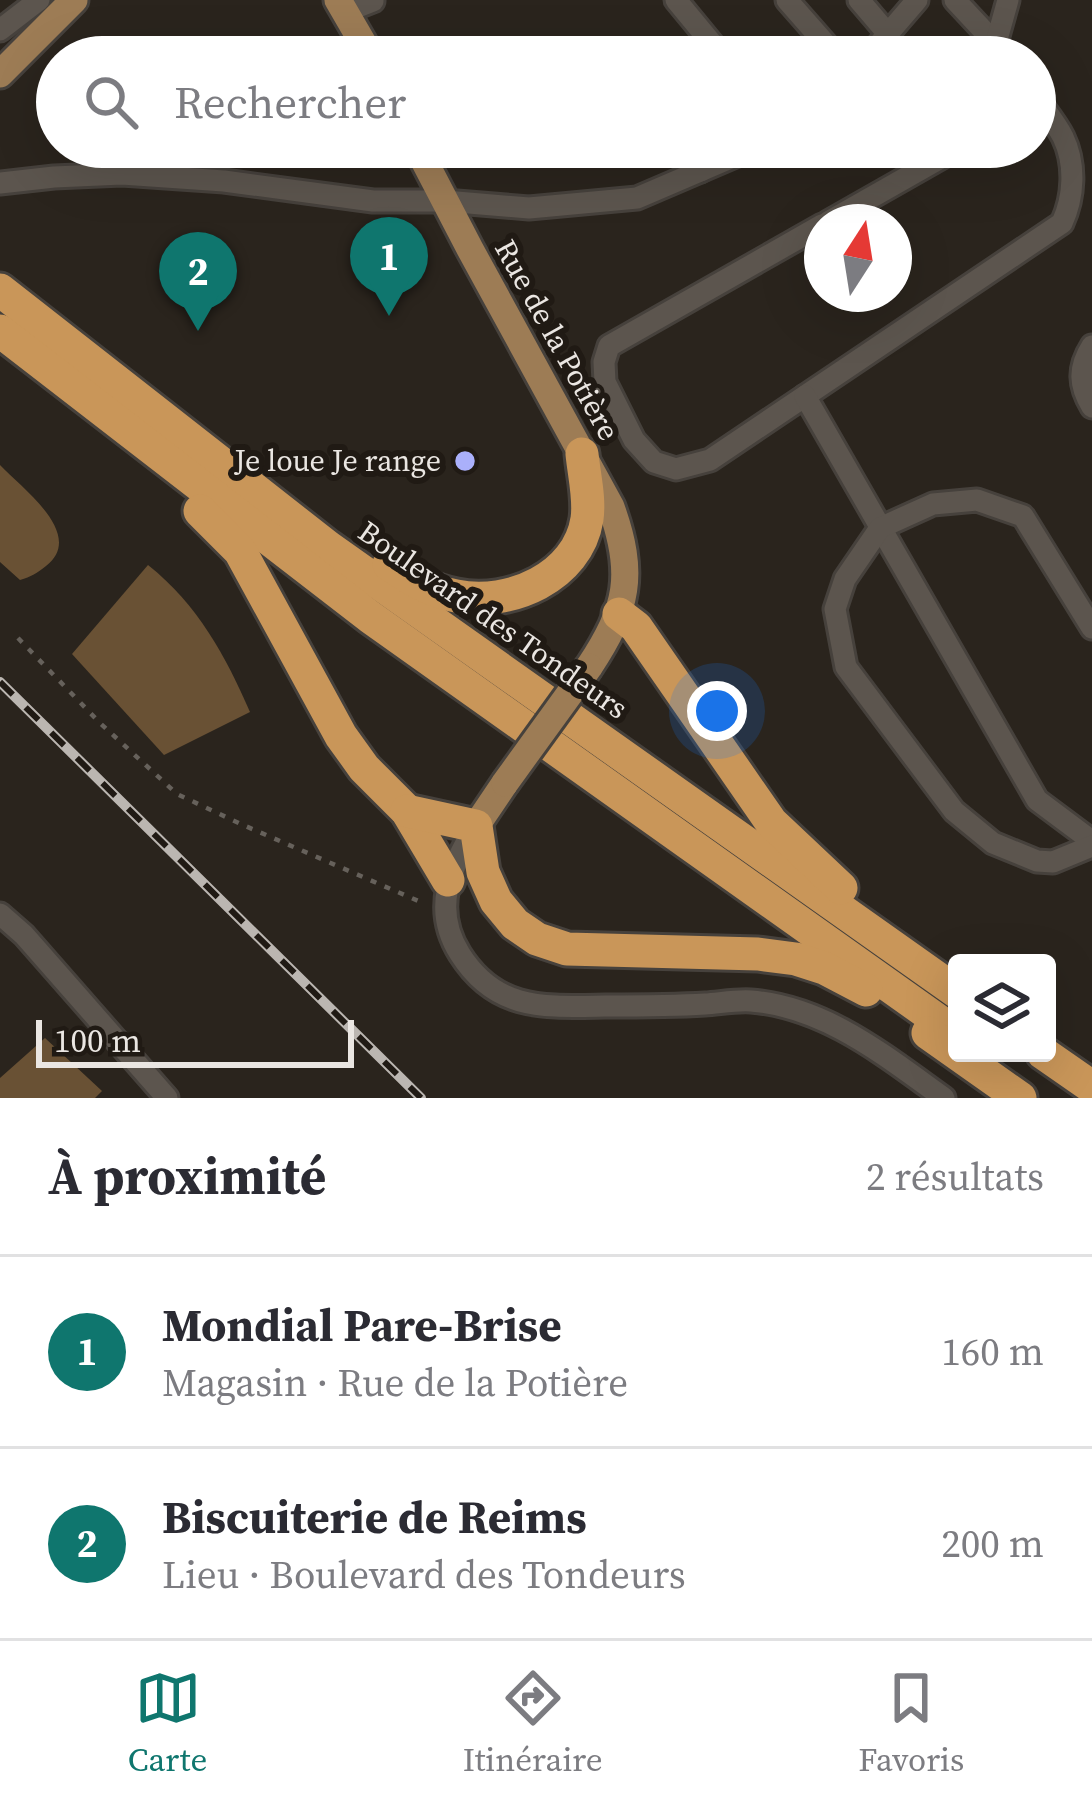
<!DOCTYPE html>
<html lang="fr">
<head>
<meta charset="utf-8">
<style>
	:root { --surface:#fff; --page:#f7f7f7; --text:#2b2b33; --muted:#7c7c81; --line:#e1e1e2; --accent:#0f766e }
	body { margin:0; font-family:"Source Serif 4",serif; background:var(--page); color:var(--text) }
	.controls { position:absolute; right:36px; bottom:36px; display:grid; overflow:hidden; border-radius:12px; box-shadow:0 12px 48px #0002 }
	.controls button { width:108px; height:108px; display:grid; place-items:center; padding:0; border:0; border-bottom:3px solid var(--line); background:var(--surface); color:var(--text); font:60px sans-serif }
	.compass { position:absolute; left:804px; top:204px; width:108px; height:108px; border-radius:50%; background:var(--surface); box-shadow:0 12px 48px #0002; rotate:12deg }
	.scale { position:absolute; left:36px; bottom:30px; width:318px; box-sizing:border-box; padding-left:12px; border:6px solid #eae6e2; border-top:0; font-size:33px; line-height:42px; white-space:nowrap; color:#eae6e2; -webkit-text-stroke:9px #201a14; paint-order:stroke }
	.you { position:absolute; left:717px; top:711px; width:42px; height:42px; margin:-30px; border:9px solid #fff; border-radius:50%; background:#1a73e8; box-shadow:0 0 0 18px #1a73e833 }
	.badge { display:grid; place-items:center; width:78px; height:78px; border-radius:50%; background:var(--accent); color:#fff; font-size:39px; font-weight:700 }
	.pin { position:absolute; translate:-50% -99px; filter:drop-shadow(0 3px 6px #0008) }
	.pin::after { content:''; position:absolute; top:63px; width:42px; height:36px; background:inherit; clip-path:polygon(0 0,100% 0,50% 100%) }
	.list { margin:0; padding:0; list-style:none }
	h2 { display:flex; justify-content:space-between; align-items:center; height:156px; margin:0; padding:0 48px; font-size:51px }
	h2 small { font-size:39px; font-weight:400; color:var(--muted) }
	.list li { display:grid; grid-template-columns:78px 1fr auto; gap:36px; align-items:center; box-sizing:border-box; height:192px; padding:0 48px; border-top:3px solid var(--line) }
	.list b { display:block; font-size:45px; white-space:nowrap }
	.list p { margin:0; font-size:39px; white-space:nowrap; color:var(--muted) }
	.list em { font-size:39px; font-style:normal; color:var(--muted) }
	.icon { flex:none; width:66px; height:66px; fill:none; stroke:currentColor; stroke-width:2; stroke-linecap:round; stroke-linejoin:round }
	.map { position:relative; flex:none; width:1092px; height:1098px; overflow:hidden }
	.search { position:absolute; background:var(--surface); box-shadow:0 12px 48px #0002; left:36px; right:36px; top:36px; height:132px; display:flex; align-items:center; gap:30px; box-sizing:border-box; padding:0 42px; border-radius:66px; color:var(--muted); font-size:45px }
	.sheet { height:540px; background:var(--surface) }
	nav { display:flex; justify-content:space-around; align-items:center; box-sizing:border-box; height:168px; border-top:3px solid var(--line); background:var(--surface); font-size:33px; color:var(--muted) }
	nav a { display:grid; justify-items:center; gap:6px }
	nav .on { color:var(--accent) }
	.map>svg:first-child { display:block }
	.water { fill:#695134 }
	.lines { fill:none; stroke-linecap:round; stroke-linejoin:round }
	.minor-casing { stroke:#46413c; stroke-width:27 }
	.major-casing { stroke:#46413c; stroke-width:33 }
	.highway-casing { stroke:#46413c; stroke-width:39 }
	.path { stroke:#66615b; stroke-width:4.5; stroke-dasharray:6 9; stroke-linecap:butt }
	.minor { stroke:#5c554e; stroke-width:21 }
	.major { stroke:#9d7c55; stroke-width:27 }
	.highway { stroke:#c99659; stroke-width:33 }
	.rail-casing { stroke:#bbb6b1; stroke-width:10 }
	.rail { stroke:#201a14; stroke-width:6; stroke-dasharray:18; stroke-linecap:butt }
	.major-bridge-casing { stroke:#46413c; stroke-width:33; stroke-linecap:butt }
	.major-bridge { stroke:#9d7c55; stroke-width:27 }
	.poi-dot { fill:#aab0fb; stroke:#201a14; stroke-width:4.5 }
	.labels { text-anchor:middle; stroke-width:12; stroke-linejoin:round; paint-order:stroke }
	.street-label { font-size:30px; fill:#eae6e2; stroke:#201a14 }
	.poi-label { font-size:30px; fill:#eae6e2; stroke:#201a14; text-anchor:end }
</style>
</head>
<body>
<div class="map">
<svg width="1092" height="1098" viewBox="0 0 1092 1098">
	<rect width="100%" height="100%" fill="#2a241d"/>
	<g class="water">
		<path d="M 0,465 C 23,489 86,535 46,566 C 37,573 31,577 20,580 L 0,562 Z"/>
		<path d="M 148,565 C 198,605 225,655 250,712 L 164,755 L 72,654 Z"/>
		<path d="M 45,1038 L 102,1091 L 95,1098 L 0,1098 L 0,1078 Z"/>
	</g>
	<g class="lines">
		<g class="minor-casing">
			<g id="minor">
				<path d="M 676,0 L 723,57"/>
				<path d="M 787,0 L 837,57"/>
				<path d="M 859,0 L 888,34"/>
				<path d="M 955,0 L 1008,57"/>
				<path d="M 345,12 L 373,1"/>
				<path d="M 0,30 L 39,0"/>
				<path d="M 996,43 L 1008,0"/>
				<path d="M 868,57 L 917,0"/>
				<path d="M 681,147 L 701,171"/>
				<path d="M 0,183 L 54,177 L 122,174 L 224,181 L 373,201 L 445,201 L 529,208 L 637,198 L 756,147"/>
				<path d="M 828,222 L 960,147"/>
				<path d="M 822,225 L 609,346 L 604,362 L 605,382 L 634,440 L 654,462 L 676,469 L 710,460 L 1062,223 C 1074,197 1076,164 1063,137 C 1056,123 1044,109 1035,96"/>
				<path d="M 1092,346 C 1078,368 1079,385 1092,407"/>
				<path d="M 805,396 L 1037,800 L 1092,841"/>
				<path d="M 1092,628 L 1023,516 L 977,500 L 933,504 L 880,528 L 845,579 L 835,609 L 846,667 L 954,811 L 993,843 L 1037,861 L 1053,862 L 1092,846"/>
				<path d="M 475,827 C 451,868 431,908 460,954 C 496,1011 544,1007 605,1006 C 638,1006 672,1006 705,1004 C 720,1003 736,1000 751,1001 C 826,1007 885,1056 944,1098"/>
				<path d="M 0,914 L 24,935 L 167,1098"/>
			</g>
		</g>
		<g class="major-casing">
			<g id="major">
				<path d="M 338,0 L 371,57"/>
				<path d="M 0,74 L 74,0"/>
				<path d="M 417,147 L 470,249 L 611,507 C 635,574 628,608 589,667"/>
				<path d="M 476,826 L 505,783"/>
			</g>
		</g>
		<g class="highway-casing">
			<g id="highway">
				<path d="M 0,290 L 328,547 L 957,992"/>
				<path d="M 0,331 L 370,617 L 957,1034"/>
				<path d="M 200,511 L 240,551 L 341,736 L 364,768 L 407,811 L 448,880"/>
				<path d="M 389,564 C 410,579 430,591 456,596 C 510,607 578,577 587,519 C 590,498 584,475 582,454"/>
				<path d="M 619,614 L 636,627 L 771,822 L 841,888"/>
				<path d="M 407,811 L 476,826 L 483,872 L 496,901 L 515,924 L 537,939 L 567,949 L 758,954 L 796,959 L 824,968 L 866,990"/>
				<path d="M 928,1033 L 1020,1098"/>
				<path d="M 1043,1053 L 1092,1087"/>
			</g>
		</g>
		<path class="path" d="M 18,638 L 100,723 L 177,794 L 243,825 L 423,903"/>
		<use href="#minor" class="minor"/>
		<use href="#major" class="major"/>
		<use href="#highway" class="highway"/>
		<g class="rail-casing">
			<path id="rail" d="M 0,682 L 421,1098"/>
		</g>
		<use href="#rail" class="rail"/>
		<g class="major-bridge-casing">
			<path id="major-bridge" d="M 505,783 L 589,667"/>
		</g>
		<use href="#major-bridge" class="major-bridge"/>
	</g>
	<circle class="poi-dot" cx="465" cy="461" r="12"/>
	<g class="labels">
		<g class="street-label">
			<text transform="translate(557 340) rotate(61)" y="10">Rue de la Potière</text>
			<text transform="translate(493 620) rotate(35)" y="10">Boulevard des Tondeurs</text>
		</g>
		<g class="poi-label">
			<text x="441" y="471">Je loue Je range</text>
		</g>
	</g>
</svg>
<div class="controls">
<button><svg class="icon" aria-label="layers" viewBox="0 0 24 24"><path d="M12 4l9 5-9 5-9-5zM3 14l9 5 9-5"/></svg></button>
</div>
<svg class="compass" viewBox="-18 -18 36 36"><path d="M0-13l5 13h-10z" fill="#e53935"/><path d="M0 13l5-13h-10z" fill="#7c7c81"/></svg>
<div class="scale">100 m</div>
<div class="you"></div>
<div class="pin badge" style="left:389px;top:316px">1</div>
<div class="pin badge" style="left:198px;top:331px">2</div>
<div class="search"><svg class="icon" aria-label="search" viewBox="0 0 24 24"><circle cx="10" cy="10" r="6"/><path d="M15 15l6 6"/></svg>Rechercher</div>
</div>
<section class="sheet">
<h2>À proximité<small>2 résultats</small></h2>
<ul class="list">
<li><span class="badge">1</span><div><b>Mondial Pare-Brise</b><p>Magasin · Rue de la Potière</p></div><em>160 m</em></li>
<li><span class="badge">2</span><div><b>Biscuiterie de Reims</b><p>Lieu · Boulevard des Tondeurs</p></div><em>200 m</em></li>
</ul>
</section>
<nav>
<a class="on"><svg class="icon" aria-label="map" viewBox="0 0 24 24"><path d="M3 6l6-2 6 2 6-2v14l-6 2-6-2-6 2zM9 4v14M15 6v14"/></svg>Carte</a>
<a><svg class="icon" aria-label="directions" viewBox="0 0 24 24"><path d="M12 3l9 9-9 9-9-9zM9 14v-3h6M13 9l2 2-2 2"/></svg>Itinéraire</a>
<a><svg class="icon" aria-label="saved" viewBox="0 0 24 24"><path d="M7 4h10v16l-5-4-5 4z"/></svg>Favoris</a>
</nav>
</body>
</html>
